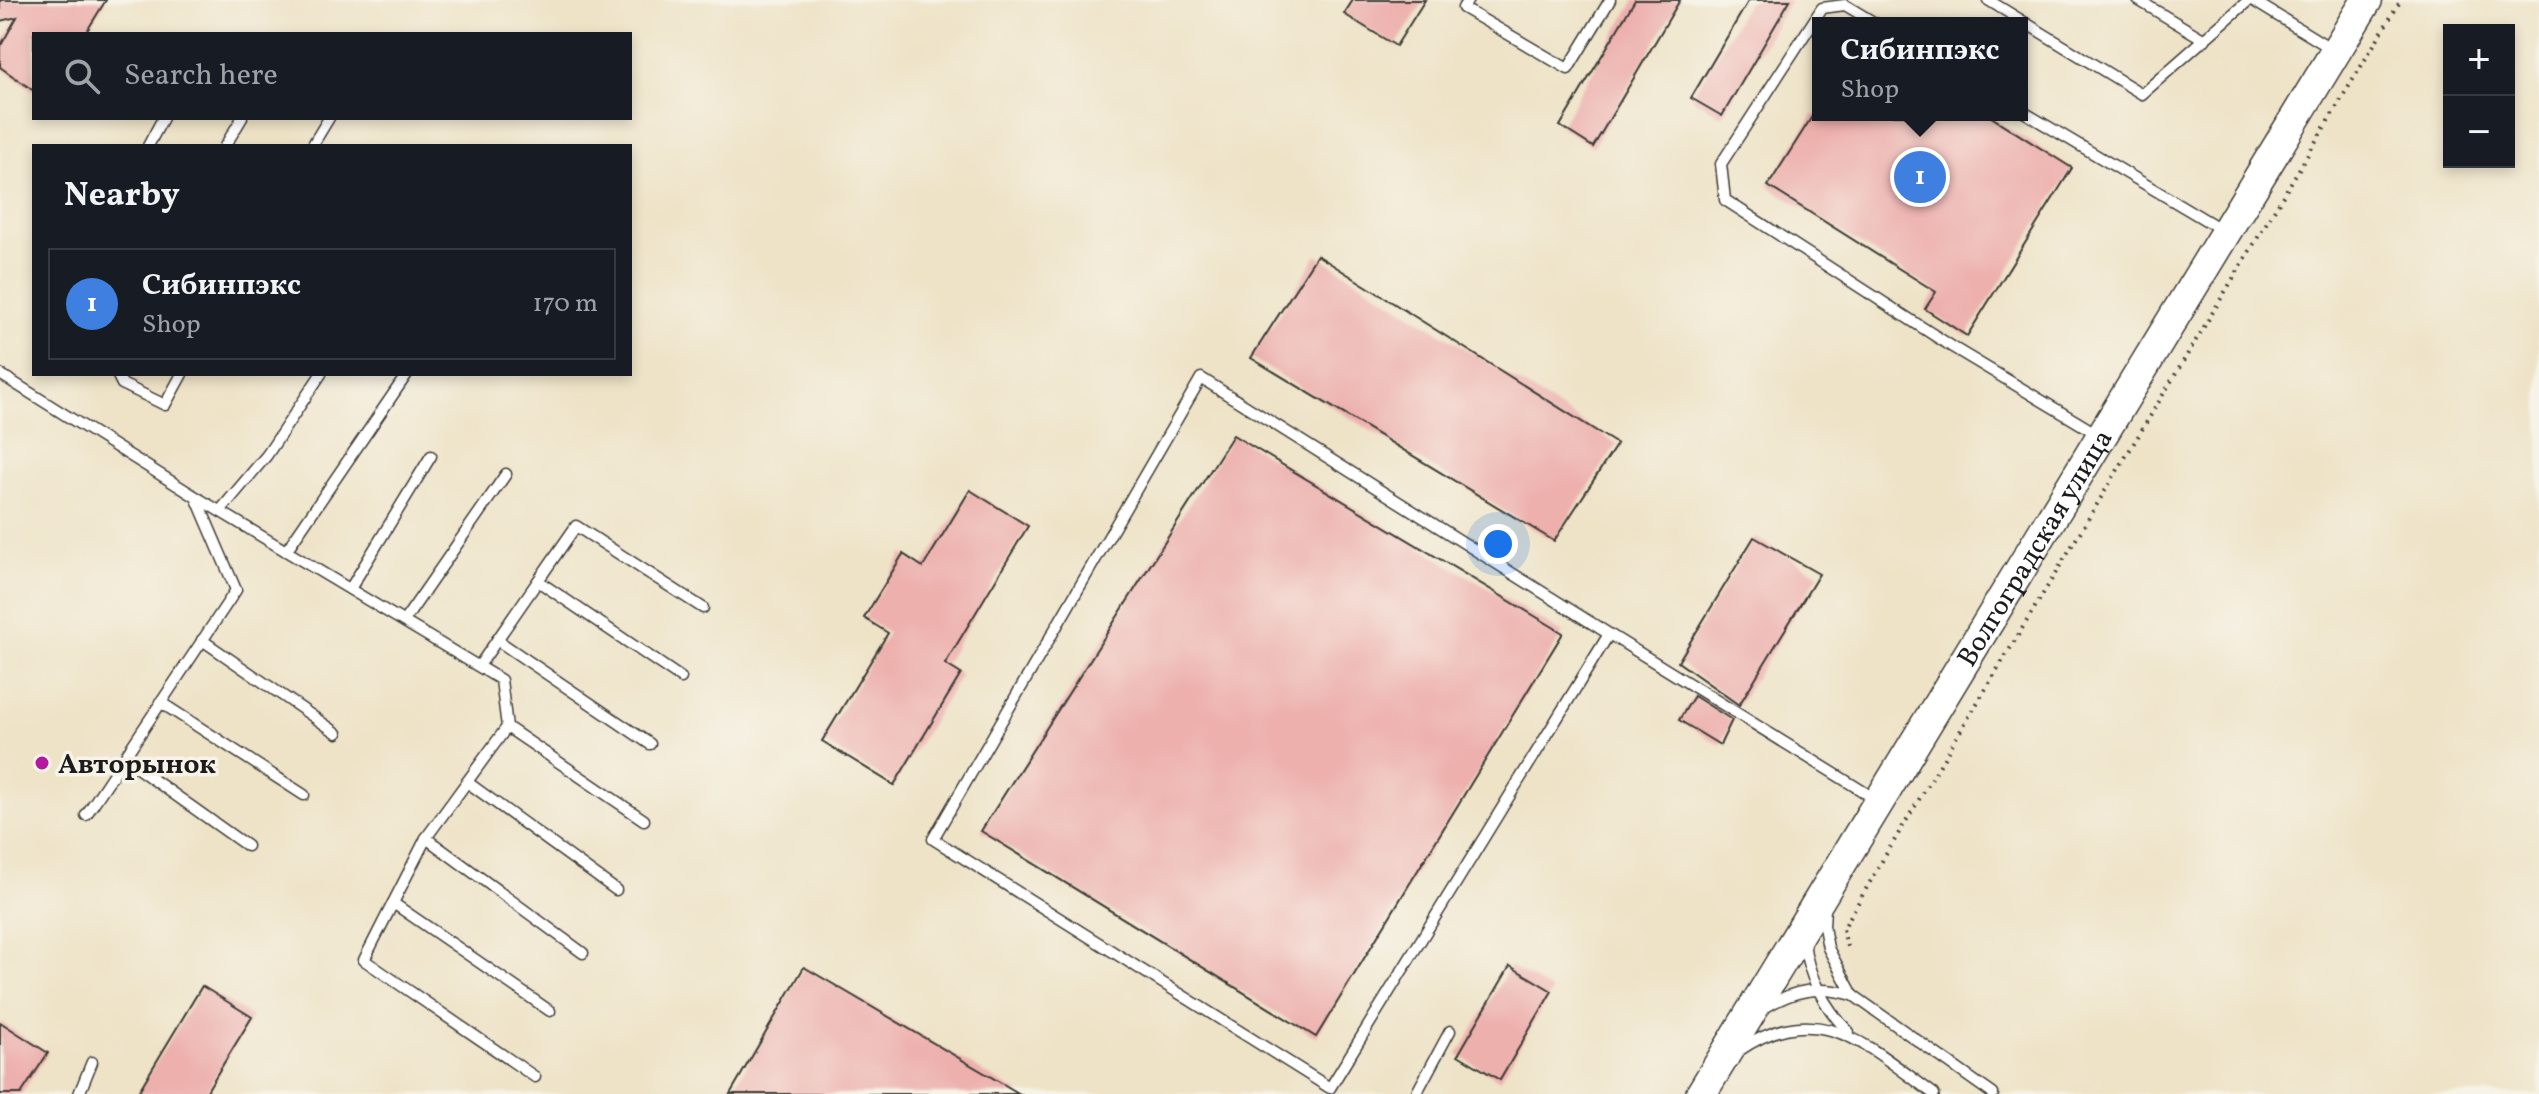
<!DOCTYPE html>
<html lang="en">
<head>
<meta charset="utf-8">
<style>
	:root { --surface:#171b24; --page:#242831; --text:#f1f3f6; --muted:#9ea1a6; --line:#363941; --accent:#d690ce }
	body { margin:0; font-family:Vollkorn,serif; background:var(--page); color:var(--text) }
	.controls { position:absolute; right:24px; top:24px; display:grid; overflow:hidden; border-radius:0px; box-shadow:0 4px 12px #0003 }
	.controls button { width:72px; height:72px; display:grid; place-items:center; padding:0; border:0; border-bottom:2px solid var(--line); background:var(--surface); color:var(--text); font:40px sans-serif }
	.you { position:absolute; left:1498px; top:544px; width:28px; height:28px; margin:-20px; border:6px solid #fff; border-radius:50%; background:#1a73e8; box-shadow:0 0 0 12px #1a73e833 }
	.badge { display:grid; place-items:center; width:52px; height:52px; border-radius:50%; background:var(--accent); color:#fff; font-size:26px; font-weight:700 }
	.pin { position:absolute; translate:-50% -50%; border:4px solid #fff; box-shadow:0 2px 8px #0006 }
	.popup { position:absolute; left:1812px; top:17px; width:216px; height:104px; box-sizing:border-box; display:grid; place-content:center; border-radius:0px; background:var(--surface); filter:drop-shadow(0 2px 6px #0005); font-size:26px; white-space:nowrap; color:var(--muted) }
	.popup b { font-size:30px; color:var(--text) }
	.popup::after { content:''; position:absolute; left:50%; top:100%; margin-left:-16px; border:16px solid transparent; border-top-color:var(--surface) }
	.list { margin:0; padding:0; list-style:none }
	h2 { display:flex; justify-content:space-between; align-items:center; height:104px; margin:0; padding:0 32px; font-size:34px }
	h2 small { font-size:26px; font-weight:400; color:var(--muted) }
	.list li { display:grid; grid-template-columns:52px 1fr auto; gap:24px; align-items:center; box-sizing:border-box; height:112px; margin:0 16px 16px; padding:0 16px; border:2px solid var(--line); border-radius:0px }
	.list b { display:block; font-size:30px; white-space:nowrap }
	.list p { margin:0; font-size:26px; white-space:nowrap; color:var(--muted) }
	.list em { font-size:26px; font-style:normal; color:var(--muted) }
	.icon { flex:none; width:44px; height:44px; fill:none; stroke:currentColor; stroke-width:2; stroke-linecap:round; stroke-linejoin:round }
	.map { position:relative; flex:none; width:2539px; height:1094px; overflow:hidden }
	.search { position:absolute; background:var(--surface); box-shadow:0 4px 12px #0003; left:32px; top:32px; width:600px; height:88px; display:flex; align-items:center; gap:20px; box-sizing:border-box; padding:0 28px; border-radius:0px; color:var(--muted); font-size:30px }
	.panel { position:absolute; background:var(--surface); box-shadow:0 4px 12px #0003; left:32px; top:144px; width:600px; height:232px; border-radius:0px }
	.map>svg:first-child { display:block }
	.building { fill:#edb0ad }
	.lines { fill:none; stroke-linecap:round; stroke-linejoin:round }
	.lane-casing { stroke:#3c3a36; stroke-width:13 }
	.secondary-casing { stroke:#3c3a36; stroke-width:33 }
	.path { stroke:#3c3a36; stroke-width:4; stroke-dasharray:2 6; stroke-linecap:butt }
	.lane { stroke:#fff; stroke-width:10 }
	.secondary { stroke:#fff; stroke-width:30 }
	.poi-dot { fill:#b5179e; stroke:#f7f3e8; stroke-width:3 }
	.labels { text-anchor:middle; stroke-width:7; stroke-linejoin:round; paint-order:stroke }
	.street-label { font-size:28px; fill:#1c1c1c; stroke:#f7f3e8 }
	.poi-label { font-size:28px; font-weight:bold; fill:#1c1c1c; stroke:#f7f3e8; text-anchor:start }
</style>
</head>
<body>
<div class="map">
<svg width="2539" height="1094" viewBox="0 0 2539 1094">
	<rect width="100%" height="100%" fill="#f7f3e8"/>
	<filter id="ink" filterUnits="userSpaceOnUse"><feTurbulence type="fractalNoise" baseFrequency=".0125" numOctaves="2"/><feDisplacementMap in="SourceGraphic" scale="16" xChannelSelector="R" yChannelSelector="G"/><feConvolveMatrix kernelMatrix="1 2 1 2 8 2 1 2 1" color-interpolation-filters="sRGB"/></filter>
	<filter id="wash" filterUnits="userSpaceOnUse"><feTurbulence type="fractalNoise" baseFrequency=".006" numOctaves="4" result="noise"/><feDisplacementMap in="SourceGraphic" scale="32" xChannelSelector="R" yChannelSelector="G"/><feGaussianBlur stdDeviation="1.8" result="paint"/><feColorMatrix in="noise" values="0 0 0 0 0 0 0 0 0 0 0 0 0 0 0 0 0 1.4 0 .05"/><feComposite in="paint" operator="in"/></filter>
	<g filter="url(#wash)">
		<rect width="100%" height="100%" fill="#eee3c7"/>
		<g id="blocks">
			<g class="building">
				<path d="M 0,0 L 106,0 L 85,34 L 34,34 L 34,91 L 0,67 L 0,47 L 17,17 L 0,21 Z"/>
				<path d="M 1353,0 L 1425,0 L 1396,46 L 1344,14 Z"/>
				<path d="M 1635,0 L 1680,0 L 1593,147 L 1560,126 Z"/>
				<path d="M 1749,0 L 1790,0 L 1722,116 L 1691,98 Z"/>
				<path d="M 1813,115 L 1988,115 L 2072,168 L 1967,336 L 1925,309 L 1936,292 L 1768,186 Z"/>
				<path d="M 1317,255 L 1617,444 L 1554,541 L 1251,358 Z"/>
				<path d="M 1233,435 L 1563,633 L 1316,1037 L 981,831 Z"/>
				<path d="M 970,490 L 1028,526 L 945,664 L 961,674 L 894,785 L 822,741 L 888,633 L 864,618 L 903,554 L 923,567 Z"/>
				<path d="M 1754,537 L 1819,574 L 1739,705 L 1678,662 Z"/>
				<path d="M 1694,696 L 1732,720 L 1720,745 L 1679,720 Z"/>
				<path d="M 1510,966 L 1552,991 L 1500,1080 L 1458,1055 Z"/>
				<path d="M 804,967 L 1020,1094 L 730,1094 Z"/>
				<path d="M 202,986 L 252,1017 L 205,1094 L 137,1094 Z"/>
				<path d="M 0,1022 L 48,1053 L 21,1094 L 0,1094 Z"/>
			</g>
		</g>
	</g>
	<g filter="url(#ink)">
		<use href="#blocks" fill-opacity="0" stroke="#3c3a36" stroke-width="2"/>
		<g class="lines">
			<g class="lane-casing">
				<g id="lane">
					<path d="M 1468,0 L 1463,8 L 1568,69 L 1610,0"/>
					<path d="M 1988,0 L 2142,94 L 2249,0"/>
					<path d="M 2138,0 L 2205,40"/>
					<path d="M 2252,0 L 2332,49"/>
					<path d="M 1875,23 L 1845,5 L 1822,8 L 1721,164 L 1725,200 L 1954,348 L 2099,435"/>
					<path d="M 2022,111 L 2224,231"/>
					<path d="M 148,146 L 163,118"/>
					<path d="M 225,146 L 242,118"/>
					<path d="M 312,146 L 329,118"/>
					<path d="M 0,374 L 196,497 L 236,590 L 86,815"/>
					<path d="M 117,374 L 122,384 L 165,405 L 182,374"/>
					<path d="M 196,497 L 501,680 L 507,727 L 426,838 L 364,960 L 535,1077"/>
					<path d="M 220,511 L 267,455 L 321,374"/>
					<path d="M 286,551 L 407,374"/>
					<path d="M 538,581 L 681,678"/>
					<path d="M 350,589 L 431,456"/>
					<path d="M 404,621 L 506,474"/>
					<path d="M 1609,634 L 1201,378 L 933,839 L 1330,1088 L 1609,634 L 1877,800"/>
					<path d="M 202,640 L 337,733"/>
					<path d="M 497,640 L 650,744"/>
					<path d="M 479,666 L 576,526 L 703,608"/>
					<path d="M 160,702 L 304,795"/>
					<path d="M 507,727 L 644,820"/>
					<path d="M 123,758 L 247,846"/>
					<path d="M 467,782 L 616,890"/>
					<path d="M 426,838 L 583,953"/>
					<path d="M 393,903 L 550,1011"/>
					<path d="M 1825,907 L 1824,927 L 1828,948 L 1853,995 L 1993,1094"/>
					<path d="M 1804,941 C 1807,974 1825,1009 1849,1032"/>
					<path d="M 1764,1008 C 1793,990 1819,985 1853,995"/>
					<path d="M 1737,1052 C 1819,995 1866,1045 1934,1094"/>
					<path d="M 79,1094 L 92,1062"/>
					<path d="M 1416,1094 L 1450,1031"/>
				</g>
			</g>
			<g class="secondary-casing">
				<g id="secondary">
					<path id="s1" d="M 1701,1094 L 2367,0"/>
				</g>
			</g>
			<path class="path" d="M 1847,947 L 1843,929 L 1885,856 L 2401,0"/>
			<use href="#lane" class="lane"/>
			<use href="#secondary" class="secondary"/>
		</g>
	</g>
	<circle class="poi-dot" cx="42" cy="763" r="8"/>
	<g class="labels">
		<g class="street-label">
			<text dy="10" stroke="none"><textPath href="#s1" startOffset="640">Волгоградская улица</textPath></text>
		</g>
		<g class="poi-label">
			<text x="58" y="773">Авторынок</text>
		</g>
	</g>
</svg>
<div class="controls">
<button>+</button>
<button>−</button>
</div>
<div class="you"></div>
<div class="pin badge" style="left:1920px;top:177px;background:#3f7fe0">1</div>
<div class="popup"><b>Сибинпэкс</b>Shop</div>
<div class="search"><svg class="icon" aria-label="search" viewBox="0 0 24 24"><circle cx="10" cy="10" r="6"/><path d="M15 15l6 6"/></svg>Search here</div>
<section class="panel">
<h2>Nearby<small></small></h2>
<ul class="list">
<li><span class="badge" style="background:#3f7fe0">1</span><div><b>Сибинпэкс</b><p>Shop</p></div><em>170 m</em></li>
</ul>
</section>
</div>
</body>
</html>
